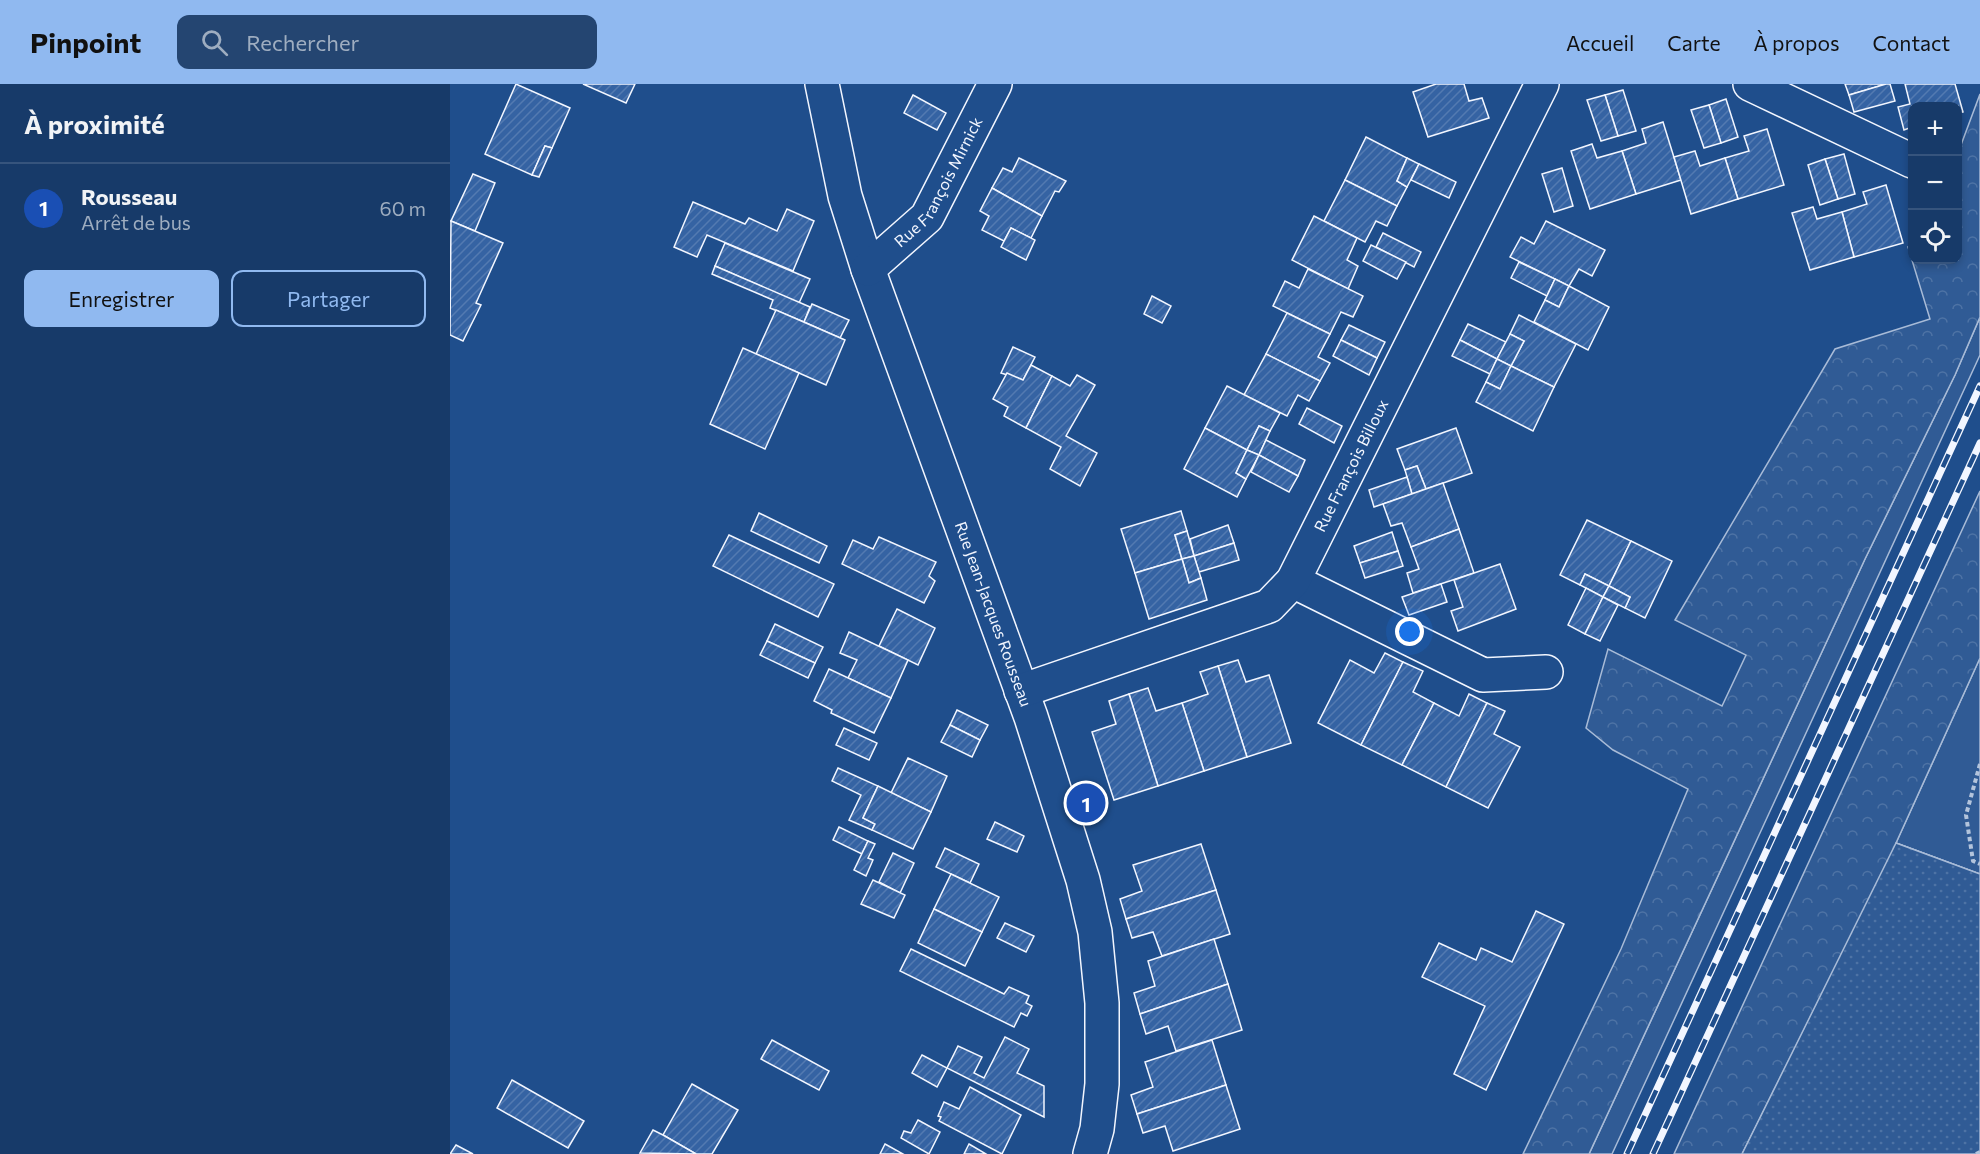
<!DOCTYPE html>
<html lang="fr">
<head>
<meta charset="utf-8">
<style>
	:root { --surface:#173a69; --page:#244571; --text:#f1f3f6; --muted:#9eadc0; --line:#36547d; --accent:#90b9f0 }
	body { margin:0; font-family:Commissioner,sans-serif; background:var(--page); color:var(--text) }
	.controls { position:absolute; right:18px; top:18px; display:grid; overflow:hidden; border-radius:12px; box-shadow:0 3px 9px #0003 }
	.controls button { width:54px; height:54px; display:grid; place-items:center; padding:0; border:0; border-bottom:2px solid var(--line); background:var(--surface); color:var(--text); font:30px sans-serif }
	.you { position:absolute; left:960px; top:548px; width:21px; height:21px; margin:-15px; border:4px solid #fff; border-radius:50%; background:#1a73e8; box-shadow:0 0 0 9px #1a73e833 }
	.badge { display:grid; place-items:center; width:39px; height:39px; border-radius:50%; background:var(--accent); color:#fff; font-size:20px; font-weight:700 }
	.pin { position:absolute; translate:-50% -50%; border:3px solid #fff; box-shadow:0 2px 6px #0006 }
	.list { margin:0; padding:0; list-style:none }
	h2 { display:flex; justify-content:space-between; align-items:center; height:78px; margin:0; padding:0 24px; font-size:26px }
	h2 small { font-size:20px; font-weight:400; color:var(--muted) }
	.list li { display:grid; grid-template-columns:39px 1fr auto; gap:18px; align-items:center; box-sizing:border-box; height:90px; padding:0 24px; border-top:2px solid var(--line) }
	.list b { display:block; font-size:22px; white-space:nowrap }
	.list p { margin:0; font-size:20px; white-space:nowrap; color:var(--muted) }
	.list em { font-size:20px; font-style:normal; color:var(--muted) }
	.actions { display:flex; gap:12px; padding:18px 24px }
	.actions a { flex:1; padding:14px 0; border:2px solid var(--accent); border-radius:12px; text-align:center; font-size:21px; color:var(--accent) }
	.actions .main { background:var(--accent); color:#111 }
	.icon { flex:none; width:33px; height:33px; fill:none; stroke:currentColor; stroke-width:2; stroke-linecap:round; stroke-linejoin:round }
	.map { position:relative; flex:none; width:1530px; height:1070px; overflow:hidden }
	header { display:flex; align-items:center; gap:36px; box-sizing:border-box; height:84px; padding:0 30px; background:var(--accent); color:#111 }
	header strong { font-size:28px }
	nav { display:flex; gap:33px; margin-inline-start:auto; font-size:21px }
	.search { width:420px; height:54px; background:var(--page); display:flex; align-items:center; gap:15px; box-sizing:border-box; padding:0 21px; border-radius:12px; color:var(--muted); font-size:22px }
	main { display:flex }
	aside { flex:1; background:var(--surface) }
	.map>svg:first-child { display:block }
	.built { fill:#305b95; stroke:#a8bbd7; stroke-width:1.5 }
	.forest { fill:url(#forest-crowns); stroke:#a8bbd7; stroke-width:1.5 }
	.park { fill:url(#park-dots); stroke:#a8bbd7; stroke-width:1.5 }
	.building { fill:url(#building-hatch); stroke:#f2f6ff; stroke-width:1.5 }
	.lines { fill:none; stroke-linecap:round; stroke-linejoin:round }
	.street-casing { stroke:#f2f6ff; stroke-width:36 }
	.path { stroke:#b3c4dc; stroke-width:4; stroke-dasharray:4.5 3; stroke-linecap:butt }
	.street { stroke:#1f4e8c; stroke-width:33 }
	.rail-casing { stroke:#f2f6ff; stroke-width:7 }
	.rail { stroke:#1f4e8c; stroke-width:4.5; stroke-dasharray:14; stroke-linecap:butt }
	.labels { text-anchor:middle; stroke-width:4.5; stroke-linejoin:round; paint-order:stroke }
	.street-label { font-size:16px; fill:#f2f6ff; stroke:#1f4e8c }
</style>
</head>
<body>
<header>
<strong>Pinpoint</strong>
<div class="search"><svg class="icon" aria-label="search" viewBox="0 0 24 24"><circle cx="10" cy="10" r="6"/><path d="M15 15l6 6"/></svg>Rechercher</div>
<nav><a>Accueil</a><a>Carte</a><a>À propos</a><a>Contact</a></nav>
</header>
<main>
<aside>
<h2>À proximité<small></small></h2>
<ul class="list">
<li><span class="badge" style="background:#1a4fb4">1</span><div><b>Rousseau</b><p>Arrêt de bus</p></div><em>60 m</em></li>
</ul>
<div class="actions"><a class="main">Enregistrer</a><a>Partager</a></div>
</aside>
<div class="map">
<svg width="1530" height="1070" viewBox="0 0 1530 1070">
	<defs>
		<pattern id="forest-crowns" width="20" height="18" patternUnits="userSpaceOnUse" patternTransform="scale(1.5)"><rect width="20" height="18" fill="#305b95"/><path d="M2 6a3 3 0 1 1 6 0M12 15a3 3 0 1 1 6 0" fill="none" stroke="#4e73a5"/></pattern>
		<pattern id="park-dots" width="8" height="8" patternUnits="userSpaceOnUse" patternTransform="scale(1.5)"><rect width="8" height="8" fill="#305b95"/><path d="M2 2h.1M6 6h.1" fill="none" stroke="#4e73a5" stroke-width="1.8" stroke-linecap="round"/></pattern>
		<pattern id="building-hatch" width="6" height="6" patternUnits="userSpaceOnUse" patternTransform="scale(1.5)"><rect width="6" height="6" fill="#3563a3"/><path d="M-1 1l2-2M0 6l6-6M5 7l2-2" fill="none" stroke="#537ab1"/></pattern>
	</defs>
	<rect width="100%" height="100%" fill="#1f4e8c"/>
	<g class="built">
		<path d="M 1530,233 L 1530,271 L 1206,975 L 1162,1070 L 1139,1070 L 1415,475 L 1505,291 Z"/>
		<path d="M 1530,574 L 1530,790 L 1446,759 Z"/>
	</g>
	<g class="forest">
		<path d="M 1530,10 L 1530,233 L 1505,291 L 1415,475 L 1139,1070 L 1073,1070 L 1171,865 L 1238,705 L 1163,666 L 1136,644 L 1158,565 L 1272,622 L 1296,571 L 1225,536 L 1385,265 L 1480,235 L 1458,163 L 1462,158 L 1462,176 L 1508,176 L 1508,69 Z"/>
		<path d="M 1530,407 L 1530,574 L 1446,759 L 1530,790 L 1376,902 L 1292,1070 L 1224,1070 Z"/>
	</g>
	<path class="park" d="M 1446,759 L 1530,790 L 1530,1070 L 1292,1070 Z"/>
	<g class="building">
		<path d="M 66,0 L 120,24 L 102,64 L 95,62 L 82,91 L 35,70 Z"/>
		<path d="M 133,0 L 185,0 L 176,19 Z"/>
		<path d="M 986,0 L 1014,0 L 1019,17 L 1032,14 L 1039,34 L 978,53 L 963,8 Z"/>
		<path d="M 1395,0 L 1436,0 L 1399,11 Z"/>
		<path d="M 1436,0 L 1440,0 L 1445,17 L 1404,28 L 1399,11 Z"/>
		<path d="M 1455,0 L 1505,0 L 1513,28 L 1508,29 L 1508,22 L 1462,22 L 1462,43 L 1454,46 L 1448,23 L 1460,20 Z"/>
		<path d="M 1173,6 L 1186,47 L 1168,52 L 1155,11 Z"/>
		<path d="M 463,11 L 496,29 L 487,46 L 454,29 Z"/>
		<path d="M 1155,11 L 1168,52 L 1151,57 L 1137,16 Z"/>
		<path d="M 1276,15 L 1288,53 L 1271,59 L 1259,21 Z"/>
		<path d="M 1259,21 L 1271,59 L 1254,64 L 1241,26 Z"/>
		<path d="M 1213,38 L 1231,96 L 1186,110 L 1172,67 L 1196,59 L 1192,45 Z"/>
		<path d="M 1317,45 L 1334,101 L 1288,115 L 1275,74 L 1299,67 L 1294,52 Z"/>
		<path d="M 916,53 L 957,74 L 947,97 L 957,103 L 947,122 L 895,96 Z"/>
		<path d="M 1142,60 L 1147,74 L 1172,67 L 1186,110 L 1140,125 L 1121,67 Z"/>
		<path d="M 95,62 L 102,64 L 89,93 L 82,91 Z"/>
		<path d="M 1245,67 L 1250,82 L 1275,74 L 1288,115 L 1241,130 L 1224,73 Z"/>
		<path d="M 1394,70 L 1405,110 L 1388,115 L 1375,75 Z"/>
		<path d="M 569,74 L 616,97 L 609,108 L 605,107 L 592,132 L 542,104 L 553,84 L 562,88 Z"/>
		<path d="M 957,74 L 969,80 L 957,103 L 947,97 Z"/>
		<path d="M 1375,75 L 1388,115 L 1370,121 L 1358,81 Z"/>
		<path d="M 969,80 L 1006,98 L 999,114 L 961,96 Z"/>
		<path d="M 1112,84 L 1123,122 L 1104,128 L 1092,90 Z"/>
		<path d="M 23,90 L 45,99 L 25,147 L 1,137 Z"/>
		<path d="M 895,96 L 947,122 L 937,142 L 926,137 L 915,158 L 874,137 Z"/>
		<path d="M 1436,101 L 1453,159 L 1404,173 L 1392,128 L 1417,120 L 1413,108 Z"/>
		<path d="M 542,104 L 592,132 L 581,154 L 561,144 L 554,157 L 532,146 L 539,132 L 530,127 Z"/>
		<path d="M 243,118 L 295,140 L 299,134 L 327,147 L 337,125 L 364,137 L 343,187 L 257,151 L 247,173 L 224,163 Z"/>
		<path d="M 1363,123 L 1367,135 L 1392,128 L 1404,173 L 1360,186 L 1342,129 Z"/>
		<path d="M 864,132 L 907,154 L 897,176 L 908,182 L 898,205 L 842,176 Z"/>
		<path d="M 1,137 L 53,159 L 26,219 L 31,221 L 13,257 L 0,251 Z"/>
		<path d="M 1096,137 L 1155,166 L 1142,192 L 1129,185 L 1119,202 L 1060,173 L 1071,153 L 1084,160 Z"/>
		<path d="M 561,144 L 585,156 L 576,176 L 551,163 Z"/>
		<path d="M 933,149 L 971,168 L 964,183 L 926,163 Z"/>
		<path d="M 275,159 L 360,195 L 349,219 L 265,182 Z"/>
		<path d="M 921,161 L 956,178 L 947,195 L 913,177 Z"/>
		<path d="M 1069,178 L 1105,195 L 1097,212 L 1061,194 Z"/>
		<path d="M 265,182 L 360,223 L 354,238 L 320,224 L 323,216 L 262,190 Z"/>
		<path d="M 858,185 L 913,212 L 903,233 L 891,228 L 880,250 L 823,222 L 835,197 L 849,204 Z"/>
		<path d="M 1105,195 L 1119,202 L 1109,223 L 1095,216 Z"/>
		<path d="M 1119,202 L 1159,223 L 1138,266 L 1084,238 L 1095,216 L 1109,223 Z"/>
		<path d="M 702,212 L 721,222 L 712,239 L 694,230 Z"/>
		<path d="M 362,220 L 399,236 L 390,254 L 354,238 Z"/>
		<path d="M 326,226 L 395,256 L 376,301 L 306,270 Z"/>
		<path d="M 837,229 L 880,250 L 868,273 L 880,279 L 870,297 L 816,270 Z"/>
		<path d="M 1069,231 L 1126,260 L 1104,303 L 1061,282 L 1074,257 L 1060,250 Z"/>
		<path d="M 1018,240 L 1056,258 L 1047,275 L 1010,256 Z"/>
		<path d="M 899,241 L 935,258 L 927,274 L 891,256 Z"/>
		<path d="M 1060,250 L 1074,257 L 1061,282 L 1047,275 Z"/>
		<path d="M 891,256 L 927,274 L 919,291 L 883,272 Z"/>
		<path d="M 1010,256 L 1047,275 L 1040,290 L 1002,272 Z"/>
		<path d="M 563,263 L 585,273 L 573,296 L 551,289 Z"/>
		<path d="M 293,264 L 349,289 L 315,365 L 260,340 Z"/>
		<path d="M 816,270 L 870,297 L 859,317 L 848,311 L 837,332 L 794,311 Z"/>
		<path d="M 1047,275 L 1061,282 L 1050,305 L 1036,298 Z"/>
		<path d="M 581,281 L 602,292 L 576,344 L 554,332 L 558,323 L 543,315 L 557,289 L 573,296 Z"/>
		<path d="M 1061,282 L 1104,303 L 1083,347 L 1026,318 L 1036,298 L 1050,305 Z"/>
		<path d="M 627,291 L 645,301 L 616,352 L 647,369 L 630,402 L 600,385 L 611,363 L 576,344 L 602,292 L 620,302 Z"/>
		<path d="M 777,302 L 830,329 L 820,347 L 809,342 L 797,366 L 755,344 Z"/>
		<path d="M 857,324 L 892,342 L 884,359 L 849,340 Z"/>
		<path d="M 809,342 L 820,347 L 809,371 L 797,366 Z"/>
		<path d="M 755,344 L 797,366 L 786,389 L 796,395 L 787,413 L 734,385 Z"/>
		<path d="M 1006,344 L 1022,389 L 976,405 L 967,382 L 955,386 L 947,365 Z"/>
		<path d="M 816,356 L 855,376 L 848,392 L 809,371 Z"/>
		<path d="M 797,366 L 809,371 L 796,395 L 786,389 Z"/>
		<path d="M 809,371 L 848,392 L 839,408 L 801,388 Z"/>
		<path d="M 967,382 L 976,405 L 962,410 L 955,386 Z"/>
		<path d="M 957,393 L 962,410 L 924,423 L 919,406 Z"/>
		<path d="M 993,399 L 1009,445 L 961,463 L 952,439 L 941,442 L 933,420 Z"/>
		<path d="M 731,427 L 737,447 L 725,451 L 732,475 L 685,489 L 671,445 Z"/>
		<path d="M 309,429 L 377,462 L 369,479 L 301,447 Z"/>
		<path d="M 1137,436 L 1181,457 L 1159,502 L 1135,490 L 1130,501 L 1110,491 Z"/>
		<path d="M 778,441 L 784,459 L 744,472 L 740,455 Z"/>
		<path d="M 1009,445 L 1024,489 L 963,509 L 957,489 L 969,485 L 961,463 Z"/>
		<path d="M 737,447 L 744,472 L 732,475 L 725,451 Z"/>
		<path d="M 942,448 L 948,467 L 910,479 L 904,462 Z"/>
		<path d="M 279,451 L 384,500 L 368,533 L 263,482 Z"/>
		<path d="M 429,453 L 486,478 L 479,492 L 485,497 L 474,519 L 392,480 L 403,456 L 423,465 Z"/>
		<path d="M 1181,457 L 1222,477 L 1195,534 L 1175,524 L 1180,513 L 1159,502 Z"/>
		<path d="M 784,459 L 789,476 L 749,488 L 744,472 Z"/>
		<path d="M 948,467 L 953,482 L 915,494 L 910,479 Z"/>
		<path d="M 744,472 L 751,494 L 739,499 L 732,475 Z"/>
		<path d="M 732,475 L 739,499 L 751,494 L 757,516 L 699,535 L 685,489 Z"/>
		<path d="M 1050,480 L 1066,525 L 1008,547 L 1001,527 L 1013,523 L 1004,496 Z"/>
		<path d="M 1135,490 L 1159,502 L 1153,513 L 1130,501 Z"/>
		<path d="M 991,500 L 997,518 L 959,531 L 952,513 Z"/>
		<path d="M 1159,502 L 1180,513 L 1175,524 L 1153,513 Z"/>
		<path d="M 1136,504 L 1153,513 L 1135,550 L 1118,541 Z"/>
		<path d="M 1153,513 L 1168,521 L 1150,557 L 1135,550 Z"/>
		<path d="M 447,525 L 485,544 L 468,581 L 429,562 Z"/>
		<path d="M 325,540 L 373,563 L 365,579 L 317,557 Z"/>
		<path d="M 399,548 L 458,576 L 441,614 L 398,594 L 407,576 L 390,569 Z"/>
		<path d="M 317,557 L 365,579 L 358,594 L 310,571 Z"/>
		<path d="M 935,569 L 953,578 L 911,661 L 868,639 L 900,576 L 924,589 Z"/>
		<path d="M 788,576 L 796,598 L 819,591 L 841,659 L 797,673 L 768,582 Z"/>
		<path d="M 953,578 L 973,587 L 963,608 L 984,619 L 952,681 L 911,661 Z"/>
		<path d="M 768,582 L 797,673 L 754,687 L 732,619 L 758,610 L 750,588 Z"/>
		<path d="M 379,585 L 441,614 L 424,649 L 381,629 L 382,626 L 364,617 Z"/>
		<path d="M 698,604 L 706,627 L 732,619 L 754,687 L 708,702 L 679,610 Z"/>
		<path d="M 679,610 L 708,702 L 664,716 L 642,648 L 666,640 L 659,617 Z"/>
		<path d="M 1019,610 L 1037,619 L 996,703 L 952,681 L 984,619 L 1009,632 Z"/>
		<path d="M 1037,619 L 1055,627 L 1044,650 L 1070,663 L 1038,724 L 996,703 Z"/>
		<path d="M 507,626 L 538,641 L 530,656 L 500,641 Z"/>
		<path d="M 500,641 L 530,656 L 522,673 L 491,658 Z"/>
		<path d="M 394,644 L 427,659 L 419,676 L 386,661 Z"/>
		<path d="M 458,674 L 497,692 L 481,728 L 441,709 Z"/>
		<path d="M 388,684 L 428,702 L 413,734 L 425,740 L 422,746 L 399,736 L 411,711 L 382,697 Z"/>
		<path d="M 428,702 L 481,728 L 463,765 L 422,746 L 425,740 L 413,734 Z"/>
		<path d="M 545,738 L 574,752 L 567,768 L 537,755 Z"/>
		<path d="M 389,743 L 418,757 L 412,770 L 383,756 Z"/>
		<path d="M 418,757 L 425,760 L 418,774 L 423,776 L 416,792 L 404,786 Z"/>
		<path d="M 751,760 L 766,806 L 676,835 L 670,815 L 692,807 L 683,781 Z"/>
		<path d="M 495,764 L 529,780 L 520,799 L 486,783 Z"/>
		<path d="M 443,769 L 464,779 L 450,809 L 429,798 Z"/>
		<path d="M 501,790 L 549,813 L 532,848 L 484,825 Z"/>
		<path d="M 423,796 L 455,811 L 444,834 L 411,820 Z"/>
		<path d="M 766,806 L 780,850 L 712,872 L 703,848 L 682,854 L 676,835 Z"/>
		<path d="M 484,825 L 532,848 L 515,882 L 468,859 Z"/>
		<path d="M 1086,827 L 1114,840 L 1036,1006 L 1004,990 L 1035,922 L 972,893 L 989,859 L 1026,876 L 1031,864 L 1062,878 Z"/>
		<path d="M 555,839 L 584,852 L 576,868 L 547,854 Z"/>
		<path d="M 764,855 L 778,900 L 690,930 L 684,909 L 705,902 L 698,877 Z"/>
		<path d="M 461,865 L 554,910 L 559,903 L 579,912 L 576,919 L 582,922 L 577,932 L 571,929 L 564,943 L 450,887 Z"/>
		<path d="M 778,900 L 792,946 L 726,967 L 718,942 L 696,950 L 690,930 Z"/>
		<path d="M 555,953 L 579,965 L 567,989 L 594,1002 L 594,1033 L 497,984 L 508,962 L 532,973 L 524,989 L 534,994 Z"/>
		<path d="M 322,956 L 379,987 L 369,1006 L 311,975 Z"/>
		<path d="M 762,956 L 776,1001 L 687,1030 L 681,1011 L 703,1003 L 695,978 Z"/>
		<path d="M 472,971 L 497,984 L 487,1003 L 462,989 Z"/>
		<path d="M 62,996 L 134,1037 L 118,1064 L 47,1024 Z"/>
		<path d="M 242,1000 L 288,1026 L 262,1070 L 246,1070 L 213,1051 Z"/>
		<path d="M 776,1001 L 790,1045 L 723,1067 L 715,1042 L 693,1049 L 687,1030 Z"/>
		<path d="M 520,1003 L 571,1031 L 552,1070 L 489,1037 L 491,1033 L 488,1032 L 494,1018 L 509,1025 Z"/>
		<path d="M 468,1036 L 490,1048 L 479,1070 L 451,1054 L 454,1047 L 461,1049 Z"/>
		<path d="M 203,1046 L 213,1051 L 246,1070 L 190,1069 Z"/>
		<path d="M 435,1060 L 453,1070 L 430,1070 Z"/>
		<path d="M 519,1060 L 536,1070 L 514,1070 Z"/>
		<path d="M 6,1061 L 23,1070 L 0,1070 Z"/>
	</g>
	<g class="lines">
		<g class="street-casing">
			<g id="street">
				<path id="s1" d="M 372,0 L 395,112 L 418,185 L 581,633 L 633,796 L 645,848 L 652,919 L 652,1000 L 647,1045 L 640,1070"/>
				<path d="M 1300,0 L 1462,77"/>
				<path id="s2" d="M 418,185 L 477,133 L 545,0"/>
				<path d="M 843,497 L 1033,591 L 1096,588"/>
				<path id="s3" d="M 571,607 L 819,522 L 843,497 L 1092,0"/>
			</g>
		</g>
		<g class="path">
			<path d="M 1530,680 L 1516,731 L 1523,777 L 1530,780"/>
			<path d="M 1526,1070 L 1530,1068"/>
		</g>
		<use href="#street" class="street"/>
		<g class="rail-casing">
			<g id="rail">
				<path d="M 1177,1070 L 1530,302"/>
				<path d="M 1203,1070 L 1530,359"/>
			</g>
		</g>
		<use href="#rail" class="rail"/>
	</g>
	<g class="labels">
		<g class="street-label">
			<text dy="6" stroke="none"><textPath href="#s2" startOffset="114">Rue François Mirnick</textPath></text>
			<text dy="6" stroke="none"><textPath href="#s3" startOffset="426">Rue François Billoux</textPath></text>
			<text dy="6" stroke="none"><textPath href="#s1" startOffset="558">Rue Jean-Jacques Rousseau</textPath></text>
		</g>
	</g>
</svg>
<div class="controls">
<button>+</button>
<button>−</button>
<button><svg class="icon" aria-label="locate" viewBox="0 0 24 24"><circle cx="12" cy="12" r="6"/><path d="M12 2v4M12 18v4M2 12h4M18 12h4"/></svg></button>
</div>
<div class="you"></div>
<div class="pin badge" style="left:636px;top:719px;background:#1a4fb4">1</div>
</div>
</main>
</body>
</html>
